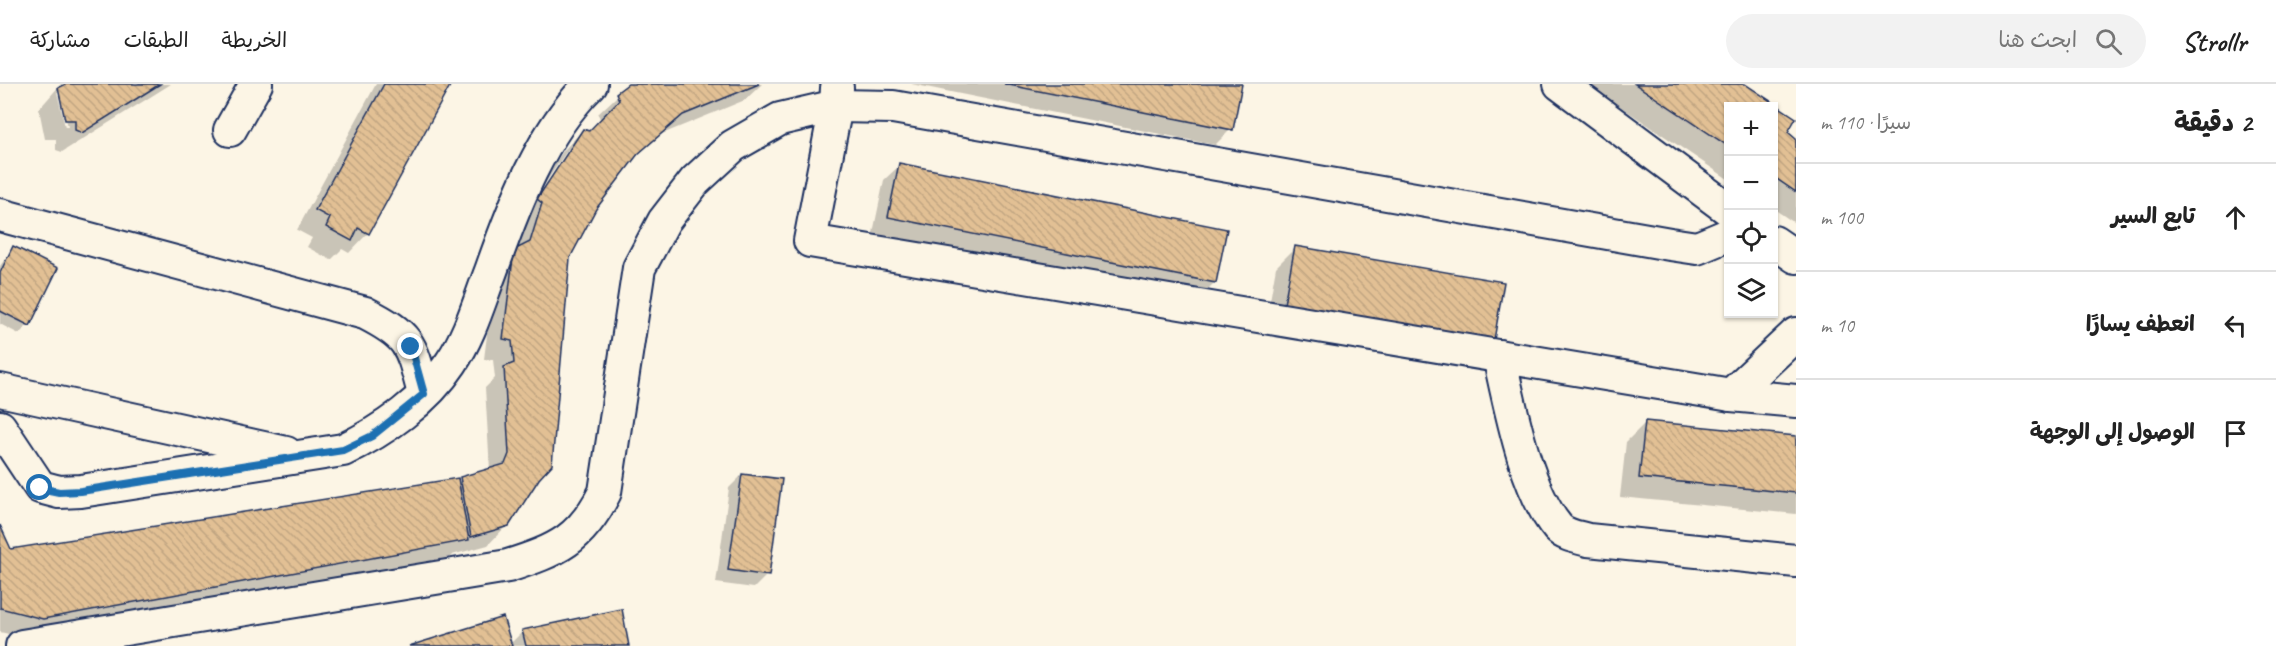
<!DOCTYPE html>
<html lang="ar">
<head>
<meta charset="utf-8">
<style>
	:root { --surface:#fff; --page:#f2f2f2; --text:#222; --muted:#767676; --line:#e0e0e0 }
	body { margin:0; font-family:Caveat,"Playpen Sans Arabic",sans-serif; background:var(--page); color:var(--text); direction:rtl }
	.controls { position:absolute; right:18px; top:18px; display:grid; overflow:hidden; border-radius:0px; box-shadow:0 2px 4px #0004 }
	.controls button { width:54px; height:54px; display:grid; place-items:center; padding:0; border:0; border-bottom:2px solid var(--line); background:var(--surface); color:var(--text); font:30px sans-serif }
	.stop { position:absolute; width:18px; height:18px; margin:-14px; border:4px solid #1f6fb2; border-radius:50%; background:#fff }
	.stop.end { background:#1f6fb2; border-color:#fff; box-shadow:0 2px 6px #0008 }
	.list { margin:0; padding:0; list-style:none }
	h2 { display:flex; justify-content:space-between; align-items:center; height:78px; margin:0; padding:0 24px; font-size:26px }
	h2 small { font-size:20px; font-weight:400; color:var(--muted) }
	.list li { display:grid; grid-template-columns:39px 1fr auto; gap:18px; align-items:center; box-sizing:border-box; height:108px; padding:0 24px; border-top:2px solid var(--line) }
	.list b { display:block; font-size:22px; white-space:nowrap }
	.list em { font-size:20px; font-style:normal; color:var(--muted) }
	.icon { flex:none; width:33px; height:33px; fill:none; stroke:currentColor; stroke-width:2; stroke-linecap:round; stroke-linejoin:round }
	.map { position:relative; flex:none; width:1796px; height:562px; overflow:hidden; direction:ltr }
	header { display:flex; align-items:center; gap:36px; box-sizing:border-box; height:84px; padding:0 30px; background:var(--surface); border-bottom:2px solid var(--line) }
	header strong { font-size:28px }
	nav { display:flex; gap:33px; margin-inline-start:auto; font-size:21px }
	.search { width:420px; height:54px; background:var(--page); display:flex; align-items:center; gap:15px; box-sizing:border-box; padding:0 21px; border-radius:33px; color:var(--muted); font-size:22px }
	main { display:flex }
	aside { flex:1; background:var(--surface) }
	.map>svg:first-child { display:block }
	.shadow { fill:#0003; fill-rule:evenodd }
	.building { fill:url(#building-back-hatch); stroke:#1b2f5e; stroke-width:1.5 }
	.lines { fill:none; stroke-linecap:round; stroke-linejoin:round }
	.street-casing { stroke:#1b2f5e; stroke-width:36 }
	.street { stroke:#fcf5e5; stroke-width:32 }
	.route { stroke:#1f6fb2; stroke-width:8 }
</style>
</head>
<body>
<header>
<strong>Strollr</strong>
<div class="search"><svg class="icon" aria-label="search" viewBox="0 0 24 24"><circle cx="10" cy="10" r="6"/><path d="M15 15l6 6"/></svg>ابحث هنا</div>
<nav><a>الخريطة</a><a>الطبقات</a><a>مشاركة</a></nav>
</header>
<main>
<aside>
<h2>2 دقيقة<small>سيرًا · 110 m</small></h2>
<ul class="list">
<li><svg class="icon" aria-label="ahead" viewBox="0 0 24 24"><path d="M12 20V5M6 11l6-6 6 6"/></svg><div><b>تابع السير</b></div><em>100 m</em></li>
<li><svg class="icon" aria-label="left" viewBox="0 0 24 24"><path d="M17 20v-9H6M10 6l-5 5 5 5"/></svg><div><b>انعطف يسارًا</b></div><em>10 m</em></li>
<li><svg class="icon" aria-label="arrive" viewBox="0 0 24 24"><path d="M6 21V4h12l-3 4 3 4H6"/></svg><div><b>الوصول إلى الوجهة</b></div></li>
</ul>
</aside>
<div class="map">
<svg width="1796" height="562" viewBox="0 0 1796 562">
	<defs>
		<pattern id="building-back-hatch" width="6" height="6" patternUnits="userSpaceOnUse" patternTransform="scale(1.5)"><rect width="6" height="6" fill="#e2c094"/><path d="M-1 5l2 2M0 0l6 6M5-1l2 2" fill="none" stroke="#c1a582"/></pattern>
	</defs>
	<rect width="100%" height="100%" fill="#fcf5e5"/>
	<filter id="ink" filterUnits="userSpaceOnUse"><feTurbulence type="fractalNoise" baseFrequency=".0167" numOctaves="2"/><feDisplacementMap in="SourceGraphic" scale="12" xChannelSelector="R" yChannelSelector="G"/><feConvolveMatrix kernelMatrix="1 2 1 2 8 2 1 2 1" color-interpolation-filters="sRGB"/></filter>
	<g filter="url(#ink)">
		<g class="shadow">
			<path d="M 61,0 L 171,0 L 62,68 L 56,66 L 56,55 L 45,55 L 39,25 ZM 57,8 L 60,8 L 68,43 L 65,43 Z"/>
			<path d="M 376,0 L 449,0 L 368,149 L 349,169 L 342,165 L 331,176 L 307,163 L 312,154 L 297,146 Z"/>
			<path d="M 630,0 L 762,0 L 745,16 L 662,50 L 632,76 L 595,125 L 569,174 L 537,394 L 507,441 L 488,461 L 452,471 L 448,475 L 22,553 L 0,548 L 0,444 L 10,467 L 458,398 L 490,386 L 485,304 L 495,294 L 493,276 L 484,275 L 495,187 L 518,135 L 564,66 L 583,46 L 589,48 L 601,37 L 598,30 ZM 568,65 L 571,65 L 534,122 L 531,120 Z"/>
			<path d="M 911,0 L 1241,0 L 1231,45 L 1215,61 Z"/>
			<path d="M 1587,0 L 1742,0 L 1795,35 L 1786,48 L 1796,57 L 1796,140 L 1774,125 L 1774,22 L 1728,22 L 1728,95 Z"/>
			<path d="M 900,81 L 1215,198 L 1199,214 L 873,149 L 884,96 Z"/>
			<path d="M 13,164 L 28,241 L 19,250 L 0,240 L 0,182 Z"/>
			<path d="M 1295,164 L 1492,256 L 1266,239 L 1276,183 Z"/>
			<path d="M 1645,339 L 1796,354 L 1796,430 L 1620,413 L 1626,358 Z"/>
			<path d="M 742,391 L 767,491 L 754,504 L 716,499 L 729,404 Z"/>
			<path d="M 523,547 L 628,562 L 414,562 L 510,560 Z"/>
		</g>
		<g class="building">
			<path d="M 160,0 L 82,49 L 75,46 L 75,36 L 65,36 L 58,4 L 66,0 Z"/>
			<path d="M 384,0 L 451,0 L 369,150 L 358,144 L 352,157 L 326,143 L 330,134 L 315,126 Z"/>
			<path d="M 628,0 L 759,0 L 683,31 L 638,70 L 596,125 L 570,174 L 552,381 L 539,395 L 509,442 L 471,453 L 460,393 L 505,380 L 509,370 L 504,283 L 514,279 L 512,257 L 503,255 L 514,166 L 530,158 L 542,119 L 537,115 L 583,45 L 589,47 L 619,16 L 616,9 Z"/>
			<path d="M 1004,0 L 1242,0 L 1233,46 Z"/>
			<path d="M 1635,0 L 1745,0 L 1796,34 L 1788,48 L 1796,55 L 1796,108 L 1774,93 L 1774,22 L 1728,22 L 1728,62 Z"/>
			<path d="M 899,79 L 1227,145 L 1216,199 L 888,133 Z"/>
			<path d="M 13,162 L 58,184 L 30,242 L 0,227 L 0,189 Z"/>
			<path d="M 1295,162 L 1504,198 L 1494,256 L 1284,220 Z"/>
			<path d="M 1645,337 L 1796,352 L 1796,409 L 1639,394 Z"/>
			<path d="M 742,390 L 782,395 L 769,492 L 728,486 Z"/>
			<path d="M 458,394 L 469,456 L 43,535 L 0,524 L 0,441 L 11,465 Z"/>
			<path d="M 622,525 L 629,562 L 526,562 L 522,546 Z"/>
			<path d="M 503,533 L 512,562 L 409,562 Z"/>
		</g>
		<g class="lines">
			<g class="street-casing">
				<g id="street">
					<path d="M 1560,0 L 1728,125"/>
					<path d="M 837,4 L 836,22 L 810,157 L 1731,311 L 1796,317"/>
					<path d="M 230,46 L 256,0"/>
					<path d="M 0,131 L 365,229 C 412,253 411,261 424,310"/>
					<path d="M 1774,158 L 1796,173"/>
					<path d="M 1499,272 C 1510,321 1525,405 1558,444 C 1566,452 1578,453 1588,456 L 1796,477"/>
					<path d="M 0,306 L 286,369"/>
					<path d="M 1731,311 L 1796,250"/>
					<path d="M 0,343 L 40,403 L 59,408 L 81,407 L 343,366 C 383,347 426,317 451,279 C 470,251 479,218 491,187 C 514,122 541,49 591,0"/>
					<path d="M 22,562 L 508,482 C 558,466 581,456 605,408 L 639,184 L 664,137 L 695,97 L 733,62 L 780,35 L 836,22 L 893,23 L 1670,160 L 1697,164 L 1728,151"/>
				</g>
			</g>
			<use href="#street" class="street"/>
		</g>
	</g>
	<g class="lines" filter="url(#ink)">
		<path class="route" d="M 40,404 L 59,408 L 81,407 L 343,366 L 372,352 L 424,310 L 411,263"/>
	</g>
</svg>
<div class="controls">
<button>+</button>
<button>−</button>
<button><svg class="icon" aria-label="locate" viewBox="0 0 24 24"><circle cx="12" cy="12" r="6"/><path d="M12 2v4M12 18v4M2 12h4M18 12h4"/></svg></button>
<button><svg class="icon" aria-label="layers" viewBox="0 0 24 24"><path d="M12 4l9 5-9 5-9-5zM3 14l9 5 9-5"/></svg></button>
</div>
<div class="stop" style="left:40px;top:404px"></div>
<div class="stop end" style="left:411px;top:263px"></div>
</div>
</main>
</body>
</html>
